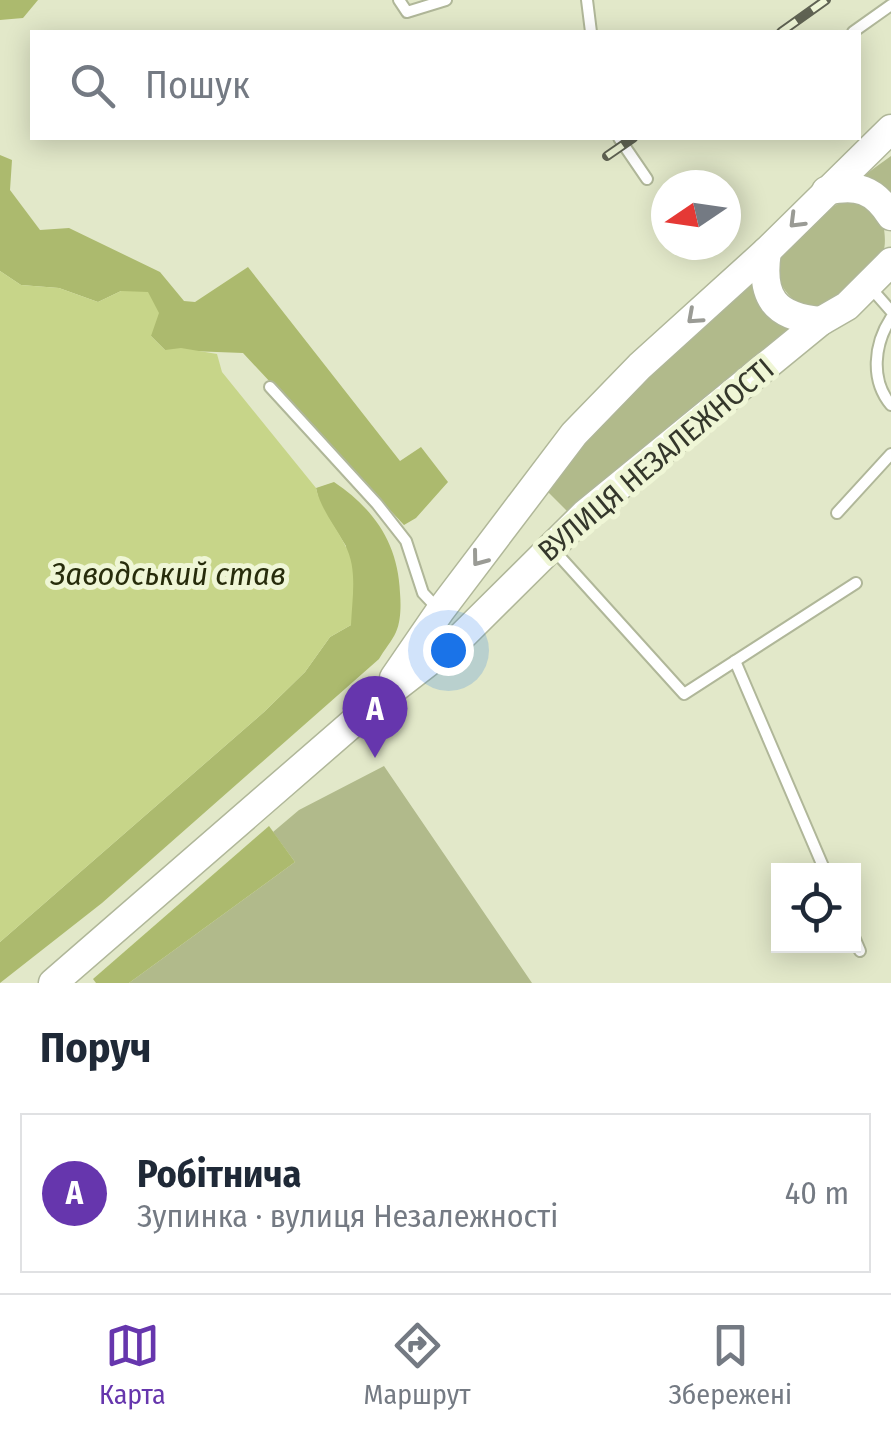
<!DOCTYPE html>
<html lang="uk">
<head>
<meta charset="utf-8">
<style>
	:root { --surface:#fff; --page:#f2f2f3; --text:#1f2937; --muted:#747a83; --line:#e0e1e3; --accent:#6636ad }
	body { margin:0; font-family:"Fira Sans Condensed",sans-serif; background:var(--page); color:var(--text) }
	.controls { position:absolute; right:30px; bottom:30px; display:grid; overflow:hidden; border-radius:0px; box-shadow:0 5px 25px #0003 }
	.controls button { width:90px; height:90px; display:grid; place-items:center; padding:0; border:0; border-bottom:2px solid var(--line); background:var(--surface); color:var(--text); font:50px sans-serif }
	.compass { position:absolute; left:651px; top:170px; width:90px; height:90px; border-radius:50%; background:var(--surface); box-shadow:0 5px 25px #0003; rotate:257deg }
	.you { position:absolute; left:448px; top:650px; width:35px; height:35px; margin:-25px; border:8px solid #fff; border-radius:50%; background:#1a73e8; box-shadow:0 0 0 15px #1a73e833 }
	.badge { display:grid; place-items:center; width:65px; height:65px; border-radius:50%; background:var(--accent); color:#fff; font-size:32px; font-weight:700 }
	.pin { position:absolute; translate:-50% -82px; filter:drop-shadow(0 2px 5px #0008) }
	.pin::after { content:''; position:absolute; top:52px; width:35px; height:30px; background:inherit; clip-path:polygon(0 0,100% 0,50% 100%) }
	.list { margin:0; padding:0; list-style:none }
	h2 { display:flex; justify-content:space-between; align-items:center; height:130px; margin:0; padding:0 40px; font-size:42px }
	h2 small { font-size:32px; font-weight:400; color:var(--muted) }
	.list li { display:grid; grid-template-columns:65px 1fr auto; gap:30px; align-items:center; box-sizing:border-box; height:160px; margin:0 20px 20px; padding:0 20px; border:2px solid var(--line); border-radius:0px }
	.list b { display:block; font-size:38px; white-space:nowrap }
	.list p { margin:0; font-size:32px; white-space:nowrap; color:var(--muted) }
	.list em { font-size:32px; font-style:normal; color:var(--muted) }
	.icon { flex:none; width:55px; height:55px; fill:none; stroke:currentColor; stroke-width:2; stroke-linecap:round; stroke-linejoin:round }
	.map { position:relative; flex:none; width:891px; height:983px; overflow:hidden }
	.search { position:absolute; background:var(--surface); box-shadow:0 5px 25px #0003; left:30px; right:30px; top:30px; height:110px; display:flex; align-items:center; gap:25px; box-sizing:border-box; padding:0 35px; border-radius:0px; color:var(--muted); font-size:38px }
	.sheet { height:310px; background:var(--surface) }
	nav { display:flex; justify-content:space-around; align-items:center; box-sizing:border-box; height:140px; border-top:2px solid var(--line); background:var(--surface); font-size:28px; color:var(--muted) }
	nav a { display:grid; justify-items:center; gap:5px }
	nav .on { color:var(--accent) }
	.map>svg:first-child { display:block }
	.green { fill:#b1ba8b }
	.forest { fill:#acba6e }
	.water { fill:#c7d589 }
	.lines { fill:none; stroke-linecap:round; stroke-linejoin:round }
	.lane-casing { stroke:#b0b799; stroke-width:14 }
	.secondary-casing { stroke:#b0b799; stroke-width:31 }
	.lane { stroke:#fff; stroke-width:10 }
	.secondary { stroke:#fff; stroke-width:28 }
	.rail-casing { stroke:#606353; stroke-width:10 }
	.rail { stroke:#eff6d6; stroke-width:6; stroke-dasharray:19; stroke-linecap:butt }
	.oneway { stroke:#9a9b95 }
	.labels { text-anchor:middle; stroke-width:10; stroke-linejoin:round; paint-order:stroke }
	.street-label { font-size:30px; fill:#34372b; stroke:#eff6d6 }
	.water-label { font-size:32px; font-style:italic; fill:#272c0b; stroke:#eff6d6 }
</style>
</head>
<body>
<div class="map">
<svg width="891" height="983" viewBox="0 0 891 983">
	<rect width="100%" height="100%" fill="#e2e8c9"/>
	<g class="green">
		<path d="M 891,156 L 891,197 L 862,177 Z"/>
		<path d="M 844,201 L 859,203 L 883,223 C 885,234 886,244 883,254 C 879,264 870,270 863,278 C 838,303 804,325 781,284 C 777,276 776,270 779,262 C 787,245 819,220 834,206 Z"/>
		<path d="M 750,274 C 756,303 765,319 794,331 L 573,517 L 547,491 L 584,441 Z"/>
		<path d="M 384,766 L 532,983 L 129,983 L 295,862 L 273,832 L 299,810 Z"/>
	</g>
	<g class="forest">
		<path d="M 0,0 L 38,0 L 23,18 L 0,20 Z"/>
		<path d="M 0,155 L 12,160 L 10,190 L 40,230 L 69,228 L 160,272 L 184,301 L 195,302 L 248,267 L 400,461 L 421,447 L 448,482 L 416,518 L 404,525 L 243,353 L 165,350 L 150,335 L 121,291 L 98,302 L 59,288 L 21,285 L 0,271 Z"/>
		<path d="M 334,482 C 374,509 398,543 400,593 C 401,605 401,621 396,632 C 392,641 384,650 379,659 L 102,903 L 0,983 L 0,942 L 264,712 L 305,672 L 330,637 L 351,625 L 346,546 L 320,505 L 316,488 Z"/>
		<path d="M 269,826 L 295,862 L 129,983 L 96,983 L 93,979 Z"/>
	</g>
	<path class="water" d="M 0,271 L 21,285 L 59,288 L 98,302 L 121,291 L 148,292 L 159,313 L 151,336 L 165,350 L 181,348 L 217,354 L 222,372 L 316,488 C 321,510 335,525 345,545 C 358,569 352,598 351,625 L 330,637 L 305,672 L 264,712 L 0,942 Z"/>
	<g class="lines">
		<g class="lane-casing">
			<g id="lane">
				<path d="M 399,0 L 407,12 L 446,0"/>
				<path d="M 587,0 L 591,32"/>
				<path d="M 853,32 L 891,5"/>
				<path d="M 619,138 L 647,179"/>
				<path d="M 870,287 L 891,311"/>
				<path d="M 891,318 C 874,344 870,380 891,405"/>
				<path d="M 270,387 L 377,504 L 406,541 L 423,593 L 439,610"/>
				<path d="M 837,513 L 891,454"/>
				<path d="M 552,548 L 684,694 L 856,583"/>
				<path d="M 735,661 L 825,871"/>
				<path d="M 854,937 L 860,951"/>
			</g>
		</g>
		<g class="secondary-casing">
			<g id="secondary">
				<path d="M 826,191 C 857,184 874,189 891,216"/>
				<path d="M 767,251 C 760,297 774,317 821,321"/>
				<path d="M 394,678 L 440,611 L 574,434 L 640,366 L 767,251 L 891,129"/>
				<path d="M 53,983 L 378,701 L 462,636 L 586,513 L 821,321 L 847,306 L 891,262"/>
			</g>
		</g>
		<use href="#lane" class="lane"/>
		<use href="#secondary" class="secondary"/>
		<g class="rail-casing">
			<g id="rail">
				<path d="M 781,32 L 826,0"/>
				<path d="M 607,156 L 633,138"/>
			</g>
		</g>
		<use href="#rail" class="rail"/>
	</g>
	<defs><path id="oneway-chevron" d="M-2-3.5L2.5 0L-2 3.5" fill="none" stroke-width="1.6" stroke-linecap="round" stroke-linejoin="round" transform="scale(2.5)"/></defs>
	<g class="oneway">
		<use href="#oneway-chevron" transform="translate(796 221) rotate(135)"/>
		<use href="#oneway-chevron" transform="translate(694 317) rotate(138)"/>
		<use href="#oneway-chevron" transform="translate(479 559) rotate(127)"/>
	</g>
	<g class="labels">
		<g class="street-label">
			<text transform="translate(656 460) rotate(-40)" y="10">ВУЛИЦЯ НЕЗАЛЕЖНОСТІ</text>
		</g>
		<g class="water-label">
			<text x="168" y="585">Заводський став</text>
		</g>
	</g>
</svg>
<div class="controls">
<button><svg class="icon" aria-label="locate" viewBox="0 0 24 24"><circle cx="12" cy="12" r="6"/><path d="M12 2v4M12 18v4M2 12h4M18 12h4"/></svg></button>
</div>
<svg class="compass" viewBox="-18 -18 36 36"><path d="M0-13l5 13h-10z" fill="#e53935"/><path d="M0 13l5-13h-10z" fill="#747a83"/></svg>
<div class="you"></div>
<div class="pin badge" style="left:375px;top:758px">A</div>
<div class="search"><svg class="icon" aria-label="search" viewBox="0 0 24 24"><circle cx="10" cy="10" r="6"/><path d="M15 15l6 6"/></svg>Пошук</div>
</div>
<section class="sheet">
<h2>Поруч<small></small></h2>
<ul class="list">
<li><span class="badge">A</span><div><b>Робітнича</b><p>Зупинка · вулиця Незалежності</p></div><em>40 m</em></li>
</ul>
</section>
<nav>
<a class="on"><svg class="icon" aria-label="map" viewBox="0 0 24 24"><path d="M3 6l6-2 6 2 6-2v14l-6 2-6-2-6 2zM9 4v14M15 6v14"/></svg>Карта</a>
<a><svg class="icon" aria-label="directions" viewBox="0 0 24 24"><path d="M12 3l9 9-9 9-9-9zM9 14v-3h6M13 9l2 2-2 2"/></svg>Маршрут</a>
<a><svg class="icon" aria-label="saved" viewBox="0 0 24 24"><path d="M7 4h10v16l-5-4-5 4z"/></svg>Збережені</a>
</nav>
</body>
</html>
